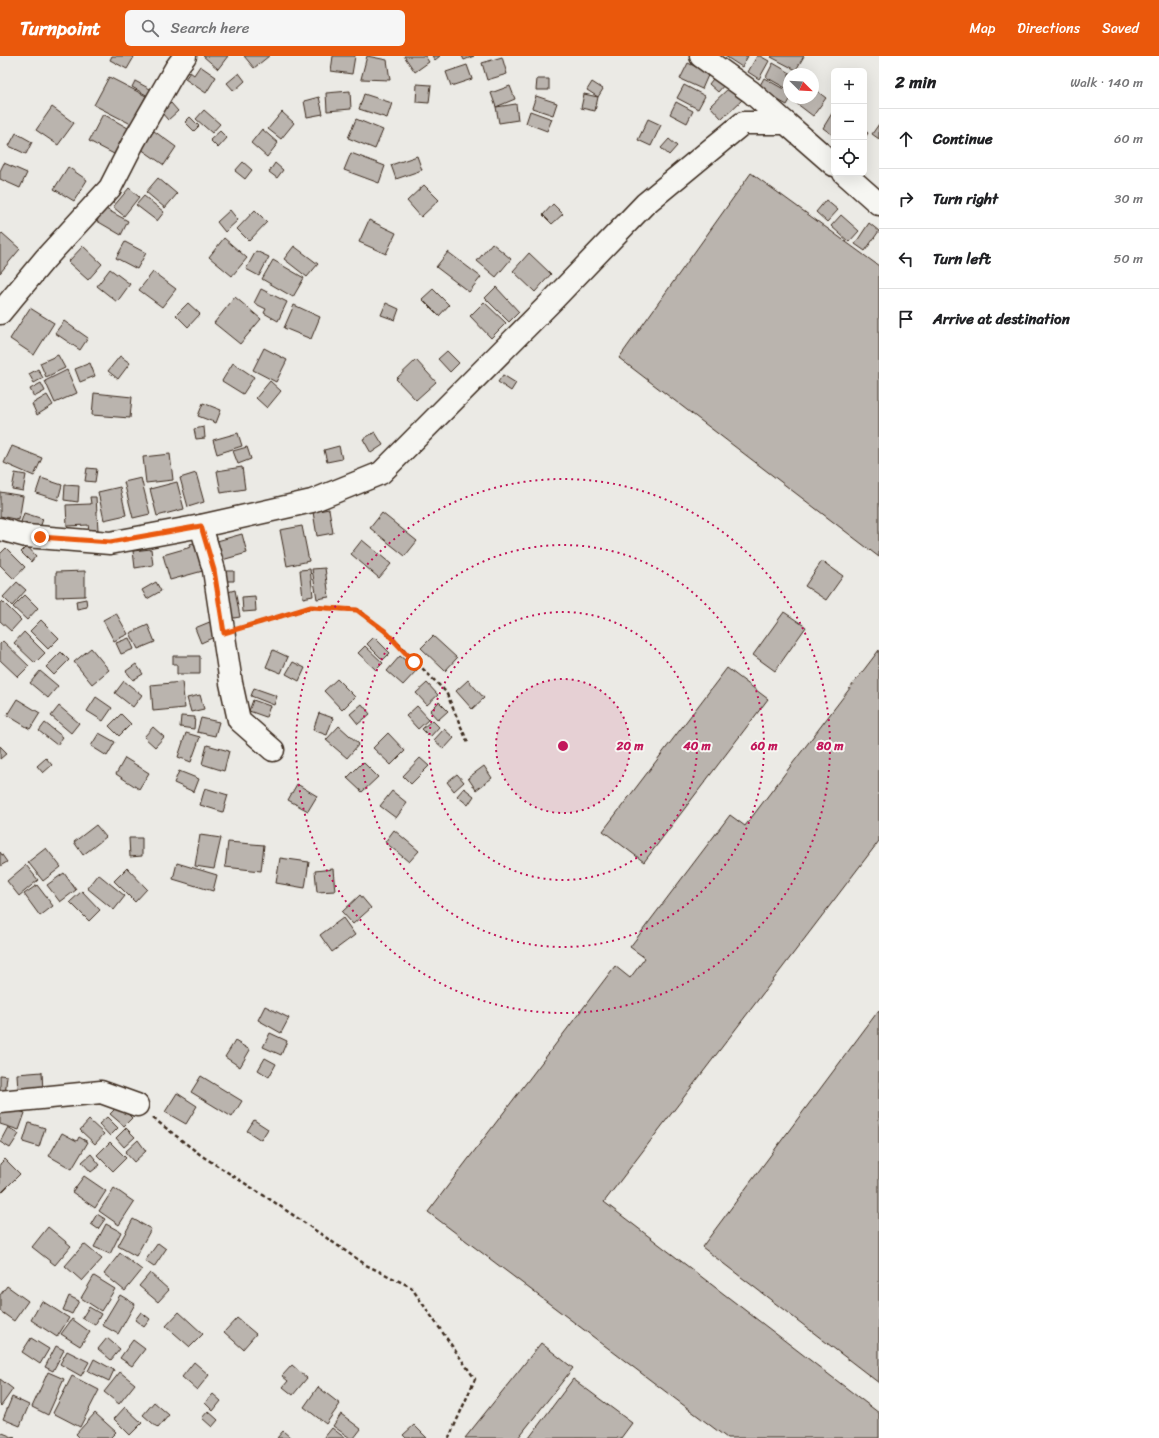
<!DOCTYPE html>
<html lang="en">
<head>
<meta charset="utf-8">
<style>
	:root { --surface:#fff; --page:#f6f6f6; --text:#202124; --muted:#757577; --line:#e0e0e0; --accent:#ea580c }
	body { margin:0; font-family:Sriracha,sans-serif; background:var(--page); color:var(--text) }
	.controls { position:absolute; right:12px; top:12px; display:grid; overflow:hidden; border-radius:6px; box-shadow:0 4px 16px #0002 }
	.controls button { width:36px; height:36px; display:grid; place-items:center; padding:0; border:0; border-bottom:1px solid var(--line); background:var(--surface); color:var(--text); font:20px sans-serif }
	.compass { position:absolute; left:783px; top:12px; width:36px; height:36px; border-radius:50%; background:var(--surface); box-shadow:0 4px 16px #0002; rotate:114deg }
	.stop { position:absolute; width:12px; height:12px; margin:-9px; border:3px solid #ea580c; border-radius:50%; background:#fff }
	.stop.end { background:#ea580c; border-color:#fff; box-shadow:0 1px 4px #0008 }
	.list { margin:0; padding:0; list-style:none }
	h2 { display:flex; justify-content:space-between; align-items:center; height:52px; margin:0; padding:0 16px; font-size:17px }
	h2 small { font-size:13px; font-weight:400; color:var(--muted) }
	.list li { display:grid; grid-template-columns:26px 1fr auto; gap:12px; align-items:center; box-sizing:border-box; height:60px; padding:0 16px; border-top:1px solid var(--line) }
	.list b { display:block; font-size:15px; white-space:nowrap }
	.list em { font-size:13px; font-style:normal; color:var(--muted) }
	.icon { flex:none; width:22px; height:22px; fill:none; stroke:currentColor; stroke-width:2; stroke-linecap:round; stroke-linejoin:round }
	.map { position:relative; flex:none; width:879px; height:1382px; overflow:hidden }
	header { display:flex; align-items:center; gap:24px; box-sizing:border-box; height:56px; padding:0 20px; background:var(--accent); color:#fff }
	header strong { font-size:19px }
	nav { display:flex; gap:22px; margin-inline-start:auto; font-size:14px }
	.search { width:280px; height:36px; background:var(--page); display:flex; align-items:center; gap:10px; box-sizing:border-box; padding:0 14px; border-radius:6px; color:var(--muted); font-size:15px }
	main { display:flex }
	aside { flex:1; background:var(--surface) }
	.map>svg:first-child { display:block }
	.building { fill:#bab4ae; stroke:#3b2a1e }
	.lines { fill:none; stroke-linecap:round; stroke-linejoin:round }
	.minor-casing { stroke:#3b2a1e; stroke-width:25 }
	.path { stroke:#3b2a1e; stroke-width:2.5; stroke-dasharray:4 3; stroke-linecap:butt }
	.minor { stroke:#f6f6f2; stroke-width:22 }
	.route { stroke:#ea580c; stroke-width:5 }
	.ring { fill:none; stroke:#c2185b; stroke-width:2; stroke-dasharray:2 4 }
	.centre { fill:#c2185b; stroke:#f6f6f2; stroke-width:2 }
	.ring-label { font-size:12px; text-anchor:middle; font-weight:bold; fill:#c2185b; stroke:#f6f6f2; stroke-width:4; stroke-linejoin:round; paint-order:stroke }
</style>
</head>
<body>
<header>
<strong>Turnpoint</strong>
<div class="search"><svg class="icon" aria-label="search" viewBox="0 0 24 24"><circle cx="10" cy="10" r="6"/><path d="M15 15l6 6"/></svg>Search here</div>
<nav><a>Map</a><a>Directions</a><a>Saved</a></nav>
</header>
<main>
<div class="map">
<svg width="879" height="1382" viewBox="0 0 879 1382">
	<rect width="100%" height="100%" fill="#ebeae5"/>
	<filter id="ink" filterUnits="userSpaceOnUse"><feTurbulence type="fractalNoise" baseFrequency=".025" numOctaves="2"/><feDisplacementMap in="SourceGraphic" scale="8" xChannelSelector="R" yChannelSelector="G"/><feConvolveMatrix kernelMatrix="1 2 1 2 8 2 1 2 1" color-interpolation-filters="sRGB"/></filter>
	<g filter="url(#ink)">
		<g class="building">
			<path d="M 112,0 L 132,0 L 134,1 L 127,13 L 110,4 Z"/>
			<path d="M 203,0 L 228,0 L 218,13 Z"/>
			<path d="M 244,0 L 269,0 L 254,12 Z"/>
			<path d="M 333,0 L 355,0 L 352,18 L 331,15 Z"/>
			<path d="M 367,0 L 387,4 L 390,24 L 361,23 Z"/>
			<path d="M 404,0 L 425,0 L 429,6 L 415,16 Z"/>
			<path d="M 432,0 L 440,0 L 435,4 Z"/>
			<path d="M 462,0 L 474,0 L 464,4 Z"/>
			<path d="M 725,0 L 748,0 L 742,11 Z"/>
			<path d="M 757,0 L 760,0 L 769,5 L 759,23 L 748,16 Z"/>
			<path d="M 772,0 L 804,0 L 796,14 L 771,1 Z"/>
			<path d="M 502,1 L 507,18 L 487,24 L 482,7 Z"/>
			<path d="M 688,7 L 709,17 L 702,33 L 680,23 Z"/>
			<path d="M 773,7 L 792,18 L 789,18 L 789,34 L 766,21 Z"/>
			<path d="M 467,9 L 472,23 L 451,30 L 446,16 Z"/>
			<path d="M 200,10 L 216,21 L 206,37 L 185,23 L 190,16 L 194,19 Z"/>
			<path d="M 239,17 L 245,25 L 234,35 L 227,27 Z"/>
			<path d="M 716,19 L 725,28 L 718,36 L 709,28 Z"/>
			<path d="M 109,21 L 146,40 L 131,68 L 94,49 Z"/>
			<path d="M 764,22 L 789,36 L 789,42 L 791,42 L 787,49 L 758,33 Z"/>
			<path d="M 537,23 L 549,23 L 549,34 L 536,34 Z"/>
			<path d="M 135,25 L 152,34 L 148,40 L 132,31 Z"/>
			<path d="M 592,26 L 603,33 L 598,41 L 587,34 Z"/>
			<path d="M 417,28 L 431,29 L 429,47 L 416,46 Z"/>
			<path d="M 684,29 L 705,40 L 698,53 L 677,42 Z"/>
			<path d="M 510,30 L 515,43 L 496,51 L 491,37 Z"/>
			<path d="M 731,30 L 743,43 L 722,63 L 710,50 Z"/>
			<path d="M 813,32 L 826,42 L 813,60 L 792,44 L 793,42 L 813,42 Z"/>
			<path d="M 350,35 L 351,53 L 327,55 L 326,37 Z"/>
			<path d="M 364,38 L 392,47 L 387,62 L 359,53 Z"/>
			<path d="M 584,38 L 598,41 L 595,55 L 581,52 Z"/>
			<path d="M 536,40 L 557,47 L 553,59 L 532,52 Z"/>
			<path d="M 319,41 L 323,58 L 307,61 L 304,45 Z"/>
			<path d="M 676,46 L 693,55 L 687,67 L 670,58 Z"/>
			<path d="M 171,47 L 178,55 L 168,64 L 161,56 Z"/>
			<path d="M 516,48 L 518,64 L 499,67 L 496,51 Z"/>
			<path d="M 52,51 L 74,67 L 58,89 L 36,74 Z"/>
			<path d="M 204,54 L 220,68 L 212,77 L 196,63 Z"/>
			<path d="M 834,54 L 834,80 L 823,72 Z"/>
			<path d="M 530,55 L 552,63 L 547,75 L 526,67 Z"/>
			<path d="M 282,56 L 294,67 L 281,83 L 268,73 Z"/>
			<path d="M 103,58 L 128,72 L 114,98 L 89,85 Z"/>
			<path d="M 190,61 L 199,70 L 194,75 L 185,66 Z"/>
			<path d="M 356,63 L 383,74 L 375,93 L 348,82 Z"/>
			<path d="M 648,63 L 661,69 L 651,90 L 638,84 Z"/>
			<path d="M 879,68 L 879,83 L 872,78 Z"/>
			<path d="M 262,73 L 278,87 L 267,101 L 251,87 Z"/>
			<path d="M 864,74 L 868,77 L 864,83 Z"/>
			<path d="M 154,75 L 176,91 L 164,109 L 141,93 Z"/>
			<path d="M 220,75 L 227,82 L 218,92 L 210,84 Z"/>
			<path d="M 16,77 L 32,86 L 26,98 L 9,90 Z"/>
			<path d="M 669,83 L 677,90 L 669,99 L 661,92 Z"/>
			<path d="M 351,97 L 385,110 L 379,127 L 344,114 Z"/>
			<path d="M 417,100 L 422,114 L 396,123 L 391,109 Z"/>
			<path d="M 243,106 L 252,114 L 245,123 L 235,115 Z"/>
			<path d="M 4,107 L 27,117 L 20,132 L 0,123 L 0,115 Z"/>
			<path d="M 275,107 L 283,114 L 277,122 L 269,116 Z"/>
			<path d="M 68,111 L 87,124 L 74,145 L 54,133 Z"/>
			<path d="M 751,117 L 879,210 L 879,501 L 619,302 Z"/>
			<path d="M 158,122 L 177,138 L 165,152 L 146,136 Z"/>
			<path d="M 424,129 L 439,144 L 421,161 L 407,145 Z"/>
			<path d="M 129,132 L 139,141 L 124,160 L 113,151 Z"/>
			<path d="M 144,140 L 164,156 L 157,165 L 136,149 Z"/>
			<path d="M 826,144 L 838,154 L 827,166 L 816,156 Z"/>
			<path d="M 553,148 L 563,158 L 552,168 L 543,159 Z"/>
			<path d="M 104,152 L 128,165 L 121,179 L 97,165 Z"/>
			<path d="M 230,154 L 238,164 L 225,176 L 217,166 Z"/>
			<path d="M 255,154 L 267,166 L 249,185 L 237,173 Z"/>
			<path d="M 841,159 L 859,175 L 849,186 L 831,170 Z"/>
			<path d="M 369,164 L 396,177 L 386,198 L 359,186 Z"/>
			<path d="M 869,167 L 879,175 L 865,195 L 855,188 Z"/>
			<path d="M 2,177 L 20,193 L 0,217 L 0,179 Z"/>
			<path d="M 224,182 L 247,202 L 232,220 L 209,201 Z"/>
			<path d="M 125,186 L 146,197 L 137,213 L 116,202 Z"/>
			<path d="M 492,187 L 511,203 L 496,221 L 477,205 Z"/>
			<path d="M 83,190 L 102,208 L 88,224 L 68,206 Z"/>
			<path d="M 294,190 L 318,208 L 307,221 L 284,203 Z"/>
			<path d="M 256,195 L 269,201 L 259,220 L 246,213 Z"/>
			<path d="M 448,196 L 481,221 L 469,236 L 436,211 Z"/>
			<path d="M 529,197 L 551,218 L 535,236 L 513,215 Z"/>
			<path d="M 273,204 L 304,222 L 293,241 L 262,223 Z"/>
			<path d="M 110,213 L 130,228 L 117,246 L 97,230 Z"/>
			<path d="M 153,216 L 176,233 L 162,251 L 139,234 Z"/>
			<path d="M 496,231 L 519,256 L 509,266 L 485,242 Z"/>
			<path d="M 261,233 L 287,246 L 278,265 L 264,257 L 266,253 L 254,247 Z"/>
			<path d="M 433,233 L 449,249 L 439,260 L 422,243 Z"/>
			<path d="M 235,241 L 261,263 L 240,288 L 214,267 Z"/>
			<path d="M 484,246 L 506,267 L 491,282 L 470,260 Z"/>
			<path d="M 188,247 L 200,258 L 188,271 L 176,259 Z"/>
			<path d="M 386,247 L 399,253 L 395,264 L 381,259 Z"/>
			<path d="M 294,249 L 320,261 L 311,283 L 284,272 Z"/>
			<path d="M 30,252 L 54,267 L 34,299 L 10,283 Z"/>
			<path d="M 64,265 L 88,282 L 80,294 L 55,277 Z"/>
			<path d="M 264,292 L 287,304 L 276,326 L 253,314 Z"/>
			<path d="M 447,295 L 459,307 L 450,316 L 438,303 Z"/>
			<path d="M 58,299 L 65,312 L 46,321 L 40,307 Z"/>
			<path d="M 120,300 L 130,307 L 118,323 L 108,315 Z"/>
			<path d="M 416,304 L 436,326 L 416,344 L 396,323 Z"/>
			<path d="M 90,307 L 95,320 L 80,326 L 75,313 Z"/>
			<path d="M 233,307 L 254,321 L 243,338 L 222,325 Z"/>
			<path d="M 38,313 L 43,322 L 34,327 L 29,318 Z"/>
			<path d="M 67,314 L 77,337 L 55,347 L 45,325 Z"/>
			<path d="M 503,319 L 516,327 L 511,335 L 498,326 Z"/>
			<path d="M 270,325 L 281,335 L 267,352 L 256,342 Z"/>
			<path d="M 41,327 L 45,335 L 34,341 L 30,333 Z"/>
			<path d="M 94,337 L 132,341 L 130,362 L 92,359 Z"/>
			<path d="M 47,339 L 53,349 L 37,359 L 32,348 Z"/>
			<path d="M 203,347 L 221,354 L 216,367 L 198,360 Z"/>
			<path d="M 204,371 L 205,382 L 196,383 L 194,373 Z"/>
			<path d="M 375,376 L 383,389 L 371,397 L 363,383 Z"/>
			<path d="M 238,377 L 242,390 L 217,398 L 213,384 Z"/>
			<path d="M 12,390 L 42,402 L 34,420 L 4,407 Z"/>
			<path d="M 339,390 L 342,403 L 327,406 L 324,394 Z"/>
			<path d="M 247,391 L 251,403 L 238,408 L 233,395 Z"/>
			<path d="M 170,398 L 173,424 L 146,427 L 143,401 Z"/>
			<path d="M 242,411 L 245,433 L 221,437 L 217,415 Z"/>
			<path d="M 87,412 L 97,413 L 95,426 L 85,425 Z"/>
			<path d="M 15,417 L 26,419 L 23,435 L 12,433 Z"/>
			<path d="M 196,417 L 204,446 L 188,451 L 180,422 Z"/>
			<path d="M 41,422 L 62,429 L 58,444 L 36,437 Z"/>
			<path d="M 141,422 L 150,458 L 133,462 L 124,426 Z"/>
			<path d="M 177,426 L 184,453 L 157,460 L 150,433 Z"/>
			<path d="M 65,429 L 79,430 L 78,446 L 64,444 Z"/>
			<path d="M 120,431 L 126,459 L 104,464 L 98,436 Z"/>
			<path d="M 0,436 L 23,440 L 19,464 L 0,460 Z"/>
			<path d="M 90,441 L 96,441 L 98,474 L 89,474 L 88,469 L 67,470 L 66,449 L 91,448 Z"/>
			<path d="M 329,453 L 333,477 L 317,480 L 313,456 Z"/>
			<path d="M 24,457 L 43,463 L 40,472 L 21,466 Z"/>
			<path d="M 382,457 L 417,485 L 405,500 L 370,472 Z"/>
			<path d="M 302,470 L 309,505 L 287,510 L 280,474 Z"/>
			<path d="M 242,478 L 247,497 L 222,504 L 217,485 Z"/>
			<path d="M 203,484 L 210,513 L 170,524 L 163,499 L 191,491 L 190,488 Z"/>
			<path d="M 362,484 L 391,508 L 379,522 L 351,498 Z"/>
			<path d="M 27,490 L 36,500 L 31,506 L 21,496 Z"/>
			<path d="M 6,492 L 25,511 L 14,523 L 0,509 L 0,498 Z"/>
			<path d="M 151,493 L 153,509 L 135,512 L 133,495 Z"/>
			<path d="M 822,505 L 843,520 L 826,544 L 805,530 Z"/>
			<path d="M 325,512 L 329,541 L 317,543 L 312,513 Z"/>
			<path d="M 310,513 L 313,540 L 303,542 L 300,514 Z"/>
			<path d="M 85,515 L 85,540 L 56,541 L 56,516 Z"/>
			<path d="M 225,515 L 234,515 L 234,525 L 226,525 Z"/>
			<path d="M 17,526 L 26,534 L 12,550 L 3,541 Z"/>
			<path d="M 156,526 L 161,535 L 147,543 L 142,534 Z"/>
			<path d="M 235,534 L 240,561 L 228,563 L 224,537 Z"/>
			<path d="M 25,539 L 38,552 L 27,564 L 13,551 Z"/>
			<path d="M 255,540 L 256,555 L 243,556 L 242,541 Z"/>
			<path d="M 86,543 L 87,551 L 77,553 L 76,545 Z"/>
			<path d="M 2,545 L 21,564 L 11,575 L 0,565 L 0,547 Z"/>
			<path d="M 784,556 L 806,571 L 775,615 L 753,599 Z"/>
			<path d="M 116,557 L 128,578 L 114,585 L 103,564 Z"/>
			<path d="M 217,563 L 223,577 L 201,587 L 195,572 Z"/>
			<path d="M 41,564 L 59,582 L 48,593 L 30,575 Z"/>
			<path d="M 148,569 L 155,586 L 138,593 L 130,577 Z"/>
			<path d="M 24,576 L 45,597 L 35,607 L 14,587 Z"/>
			<path d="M 433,580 L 457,602 L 445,615 L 421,592 Z"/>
			<path d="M 374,581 L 390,597 L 383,604 L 367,588 Z"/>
			<path d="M 129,582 L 134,593 L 121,598 L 116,587 Z"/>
			<path d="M 3,585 L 29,610 L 18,621 L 0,604 L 0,588 Z"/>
			<path d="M 365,590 L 383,607 L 376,614 L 358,597 Z"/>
			<path d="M 91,592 L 109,614 L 92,628 L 74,606 Z"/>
			<path d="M 273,594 L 288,601 L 281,617 L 266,611 Z"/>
			<path d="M 879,594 L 879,785 L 604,1146 L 879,1357 L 879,1382 L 727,1382 L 428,1156 L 615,910 L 630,922 L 645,902 L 630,891 L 730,759 L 745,770 Z"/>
			<path d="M 61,596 L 69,604 L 54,619 L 46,611 Z"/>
			<path d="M 173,600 L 200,600 L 200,618 L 177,618 L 177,608 L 173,608 Z"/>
			<path d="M 400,600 L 417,614 L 403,629 L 387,615 Z"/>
			<path d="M 293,606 L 305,612 L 299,625 L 286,618 Z"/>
			<path d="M 136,608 L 143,618 L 133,624 L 126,615 Z"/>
			<path d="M 727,612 L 768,643 L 644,806 L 603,775 Z"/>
			<path d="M 40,615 L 58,630 L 48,642 L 30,627 Z"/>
			<path d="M 337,623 L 355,641 L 342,654 L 324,635 Z"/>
			<path d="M 468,624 L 484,642 L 472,653 L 456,635 Z"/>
			<path d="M 124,625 L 142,639 L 133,651 L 115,637 Z"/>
			<path d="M 182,626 L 185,652 L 153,655 L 151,629 Z"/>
			<path d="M 427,627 L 438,639 L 427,649 L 416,637 Z"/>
			<path d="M 254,632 L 277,640 L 274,649 L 251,640 Z"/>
			<path d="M 200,639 L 204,653 L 191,656 L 187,642 Z"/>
			<path d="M 96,641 L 112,652 L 103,665 L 87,655 Z"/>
			<path d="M 17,643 L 40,657 L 30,673 L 7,659 Z"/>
			<path d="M 253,644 L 270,650 L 266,661 L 249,655 Z"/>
			<path d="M 439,646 L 448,655 L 438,664 L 430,655 Z"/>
			<path d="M 362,648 L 370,658 L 358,668 L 350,658 Z"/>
			<path d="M 59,650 L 79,667 L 71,677 L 51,660 Z"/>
			<path d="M 417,650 L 429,663 L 418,673 L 406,660 Z"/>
			<path d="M 319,657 L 333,662 L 327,679 L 313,674 Z"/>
			<path d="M 121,658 L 131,668 L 119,680 L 109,670 Z"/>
			<path d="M 181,660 L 195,661 L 194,673 L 180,671 Z"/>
			<path d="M 201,662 L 219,666 L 215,680 L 197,676 Z"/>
			<path d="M 432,664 L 439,671 L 430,681 L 422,673 Z"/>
			<path d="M 45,667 L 63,681 L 57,689 L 39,675 Z"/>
			<path d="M 339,670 L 359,688 L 347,702 L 326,684 Z"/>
			<path d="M 153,671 L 164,681 L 155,691 L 144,681 Z"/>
			<path d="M 444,673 L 454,682 L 444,693 L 434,684 Z"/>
			<path d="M 99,677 L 115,686 L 107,700 L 91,690 Z"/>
			<path d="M 186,677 L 200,681 L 191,706 L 178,701 Z"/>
			<path d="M 388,677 L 405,695 L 391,709 L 373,692 Z"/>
			<path d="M 207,689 L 229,695 L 224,715 L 202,708 Z"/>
			<path d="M 0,690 L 7,697 L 0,703 Z"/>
			<path d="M 46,702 L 52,709 L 43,717 L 37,710 Z"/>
			<path d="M 125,702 L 149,717 L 139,733 L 116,718 Z"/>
			<path d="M 420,702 L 429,710 L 411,728 L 403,720 Z"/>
			<path d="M 363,706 L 378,721 L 362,736 L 347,722 Z"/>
			<path d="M 484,710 L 492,722 L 476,734 L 468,722 Z"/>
			<path d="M 179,715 L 199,723 L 194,736 L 174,727 Z"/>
			<path d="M 457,718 L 464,726 L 454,735 L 447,726 Z"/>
			<path d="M 297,728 L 317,740 L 308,755 L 288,744 Z"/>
			<path d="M 205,732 L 228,739 L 223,756 L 200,749 Z"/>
			<path d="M 464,732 L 474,740 L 468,749 L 457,740 Z"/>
			<path d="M 392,735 L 407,747 L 396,762 L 380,750 Z"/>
			<path d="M 96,769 L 106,781 L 83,799 L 74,786 Z"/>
			<path d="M 394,774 L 419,795 L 409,806 L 385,786 Z"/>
			<path d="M 200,779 L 221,782 L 214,813 L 195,810 Z"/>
			<path d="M 129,782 L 142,782 L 142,800 L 130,801 Z"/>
			<path d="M 228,786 L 264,789 L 261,815 L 225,811 Z"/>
			<path d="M 46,792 L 61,811 L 43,825 L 28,806 Z"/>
			<path d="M 0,796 L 7,806 L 0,810 Z"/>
			<path d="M 280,802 L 309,806 L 305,832 L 276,827 Z"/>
			<path d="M 177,807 L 217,819 L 213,835 L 173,823 Z"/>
			<path d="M 26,809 L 38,824 L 19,840 L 7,825 Z"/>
			<path d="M 127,812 L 147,833 L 135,846 L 114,825 Z"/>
			<path d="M 333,813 L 335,835 L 317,836 L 315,815 Z"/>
			<path d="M 64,817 L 76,834 L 60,846 L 47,829 Z"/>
			<path d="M 98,818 L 125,840 L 114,854 L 87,832 Z"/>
			<path d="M 37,829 L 53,850 L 40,860 L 24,838 Z"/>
			<path d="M 82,835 L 100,854 L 89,865 L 70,846 Z"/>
			<path d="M 360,839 L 371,852 L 353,868 L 342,856 Z"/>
			<path d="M 343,862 L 355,879 L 332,896 L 320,879 Z"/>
			<path d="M 265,950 L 289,962 L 281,977 L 258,964 Z"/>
			<path d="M 879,954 L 879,1327 L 702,1191 Z"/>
			<path d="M 270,977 L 287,985 L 281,999 L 263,991 Z"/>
			<path d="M 235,985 L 250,994 L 240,1011 L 225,1001 Z"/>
			<path d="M 265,1002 L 276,1008 L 269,1021 L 258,1014 Z"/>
			<path d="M 42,1016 L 43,1036 L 18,1037 L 17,1018 Z"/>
			<path d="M 0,1019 L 7,1020 L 5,1039 L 0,1038 Z"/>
			<path d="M 201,1020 L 242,1045 L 232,1061 L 191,1036 Z"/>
			<path d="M 177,1037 L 197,1050 L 186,1068 L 165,1056 Z"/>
			<path d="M 0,1049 L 25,1057 L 19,1074 L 0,1068 Z"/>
			<path d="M 119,1049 L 132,1062 L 124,1070 L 110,1058 Z"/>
			<path d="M 107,1061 L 118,1072 L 110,1080 L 99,1068 Z"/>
			<path d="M 89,1064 L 104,1078 L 95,1088 L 80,1074 Z"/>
			<path d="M 254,1064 L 268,1073 L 261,1084 L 247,1075 Z"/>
			<path d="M 29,1067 L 45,1072 L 39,1091 L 23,1086 Z"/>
			<path d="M 8,1071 L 19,1078 L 10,1092 L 0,1086 Z"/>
			<path d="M 126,1072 L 135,1081 L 124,1091 L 116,1082 Z"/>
			<path d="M 62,1077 L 77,1085 L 79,1081 L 88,1086 L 72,1113 L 49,1100 Z"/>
			<path d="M 138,1084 L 146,1095 L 134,1106 L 125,1096 Z"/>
			<path d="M 110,1086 L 126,1102 L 113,1115 L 97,1099 Z"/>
			<path d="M 91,1098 L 100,1109 L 91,1116 L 82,1106 Z"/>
			<path d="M 5,1103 L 20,1118 L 0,1138 L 0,1108 Z"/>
			<path d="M 84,1120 L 106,1135 L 95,1152 L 72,1136 Z"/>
			<path d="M 114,1132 L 134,1146 L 119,1169 L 99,1155 Z"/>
			<path d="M 97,1158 L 105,1163 L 98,1173 L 91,1168 Z"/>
			<path d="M 133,1163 L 151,1173 L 136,1200 L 118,1190 Z"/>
			<path d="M 106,1168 L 121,1176 L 110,1198 L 94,1191 Z"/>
			<path d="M 48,1171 L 71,1190 L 55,1209 L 32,1191 Z"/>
			<path d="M 158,1187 L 166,1193 L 154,1211 L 145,1205 Z"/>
			<path d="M 84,1188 L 102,1203 L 82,1225 L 65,1210 Z"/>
			<path d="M 120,1197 L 142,1214 L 125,1235 L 104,1218 Z"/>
			<path d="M 150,1217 L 169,1234 L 158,1246 L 139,1230 Z"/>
			<path d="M 94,1220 L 115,1233 L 101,1255 L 81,1242 Z"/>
			<path d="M 7,1230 L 28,1245 L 14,1265 L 0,1255 L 0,1239 Z"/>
			<path d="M 120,1239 L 135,1248 L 118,1278 L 102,1269 Z"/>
			<path d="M 69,1240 L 79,1245 L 72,1258 L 63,1254 Z"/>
			<path d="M 42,1245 L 69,1262 L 57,1281 L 31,1264 Z"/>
			<path d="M 89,1251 L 101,1258 L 95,1269 L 82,1262 Z"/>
			<path d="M 141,1256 L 150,1263 L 144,1271 L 135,1264 Z"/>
			<path d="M 179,1256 L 203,1278 L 190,1291 L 166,1270 Z"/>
			<path d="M 237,1262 L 256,1278 L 243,1293 L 224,1276 Z"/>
			<path d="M 72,1263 L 90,1276 L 80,1290 L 61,1278 Z"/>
			<path d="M 31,1282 L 49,1293 L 40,1308 L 22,1296 Z"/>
			<path d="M 107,1282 L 120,1293 L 111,1304 L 98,1293 Z"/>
			<path d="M 133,1284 L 145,1293 L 132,1310 L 120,1302 Z"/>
			<path d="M 541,1287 L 573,1312 L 518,1382 L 465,1382 Z"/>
			<path d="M 56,1290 L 64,1294 L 53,1315 L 45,1311 Z"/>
			<path d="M 67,1295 L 89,1306 L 81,1320 L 60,1308 Z"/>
			<path d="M 94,1303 L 114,1314 L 109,1325 L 88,1315 Z"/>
			<path d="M 194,1306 L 209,1319 L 197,1334 L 182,1321 Z"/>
			<path d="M 292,1309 L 307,1322 L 293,1339 L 283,1331 L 288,1325 L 282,1320 Z"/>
			<path d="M 48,1316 L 64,1323 L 48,1359 L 32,1351 Z"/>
			<path d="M 120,1316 L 135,1328 L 119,1348 L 104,1336 Z"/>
			<path d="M 72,1320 L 99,1334 L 80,1371 L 53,1357 Z"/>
			<path d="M 0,1323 L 13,1333 L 1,1350 L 0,1349 Z"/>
			<path d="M 573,1323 L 632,1367 L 621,1382 L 529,1382 Z"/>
			<path d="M 318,1331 L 340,1348 L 326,1368 L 304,1351 Z"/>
			<path d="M 213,1338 L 221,1345 L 213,1355 L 205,1347 Z"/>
			<path d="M 12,1341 L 29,1349 L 20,1370 L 3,1363 Z"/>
			<path d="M 154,1346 L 169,1359 L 158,1372 L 143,1359 Z"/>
			<path d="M 125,1351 L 142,1367 L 130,1379 L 114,1363 Z"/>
			<path d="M 208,1355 L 218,1364 L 212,1371 L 202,1362 Z"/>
			<path d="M 95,1357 L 116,1376 L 110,1382 L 80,1382 L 76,1378 Z"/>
			<path d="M 341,1358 L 361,1373 L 354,1382 L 350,1382 L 333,1370 Z"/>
			<path d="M 414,1369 L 427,1382 L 406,1382 L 403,1379 Z"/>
			<path d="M 332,1372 L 345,1382 L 324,1382 Z"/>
			<path d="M 283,1375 L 291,1382 L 277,1382 Z"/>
			<path d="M 0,1376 L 15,1382 L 0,1382 Z"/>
		</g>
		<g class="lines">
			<g class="minor-casing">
				<g id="minor">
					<path d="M 701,0 L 751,36 L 786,67"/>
					<path d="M 844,117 L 879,148"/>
					<path d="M 0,257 L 45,203 L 110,132 L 134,85 L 176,12 L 185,0"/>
					<path d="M 201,470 L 214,514 L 231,627 L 239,664 L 273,694"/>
					<path d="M 0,473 L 26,480 L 110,487 L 201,470 L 312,445 L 381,417 L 552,245 L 645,148 L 743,67 L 786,67 L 834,109"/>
					<path d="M 0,1046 L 101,1036 L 137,1049"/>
				</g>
			</g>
			<g class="path">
				<path d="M 245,571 L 311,551 L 357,554 L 385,575 L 446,636 L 468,687"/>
				<path d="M 153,1062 L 202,1100 L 274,1146 L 366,1209 L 411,1231 L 475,1323 L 449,1382"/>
			</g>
			<use href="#minor" class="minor"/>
		</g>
	</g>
	<g class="lines" filter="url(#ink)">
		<path class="route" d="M 40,481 L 110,486 L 201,470 L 214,514 L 224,577 L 311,551 L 357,554 L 385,575 L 414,606"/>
	</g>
	<circle cx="563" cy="690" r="67" fill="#c2185b" fill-opacity=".12"/>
	<g class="ring">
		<circle cx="563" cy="690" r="67"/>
		<circle cx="563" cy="690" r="134"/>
		<circle cx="563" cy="690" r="201"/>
		<circle cx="563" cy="690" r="267"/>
	</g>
	<circle cx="563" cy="690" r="6" class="centre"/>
	<g class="ring-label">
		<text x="630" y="694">20 m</text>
		<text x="697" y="694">40 m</text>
		<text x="764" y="694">60 m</text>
		<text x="830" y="694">80 m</text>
	</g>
</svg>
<div class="controls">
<button>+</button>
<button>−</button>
<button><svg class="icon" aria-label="locate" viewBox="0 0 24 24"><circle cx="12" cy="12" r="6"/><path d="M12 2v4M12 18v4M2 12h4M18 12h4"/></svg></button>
</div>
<svg class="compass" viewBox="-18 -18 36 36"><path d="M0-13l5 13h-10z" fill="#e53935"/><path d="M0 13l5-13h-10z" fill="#757577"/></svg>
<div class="stop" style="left:414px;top:606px"></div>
<div class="stop end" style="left:40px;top:481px"></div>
</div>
<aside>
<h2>2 min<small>Walk · 140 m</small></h2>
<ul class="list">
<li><svg class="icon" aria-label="ahead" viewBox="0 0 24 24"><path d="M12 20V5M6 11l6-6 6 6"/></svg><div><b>Continue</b></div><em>60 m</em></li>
<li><svg class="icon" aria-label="right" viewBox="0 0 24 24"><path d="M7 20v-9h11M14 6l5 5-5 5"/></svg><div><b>Turn right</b></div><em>30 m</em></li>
<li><svg class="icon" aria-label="left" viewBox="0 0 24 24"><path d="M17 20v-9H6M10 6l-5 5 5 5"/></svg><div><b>Turn left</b></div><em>50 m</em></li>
<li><svg class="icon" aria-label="arrive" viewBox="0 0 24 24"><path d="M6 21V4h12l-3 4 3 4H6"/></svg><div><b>Arrive at destination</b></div></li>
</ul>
</aside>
</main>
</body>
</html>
